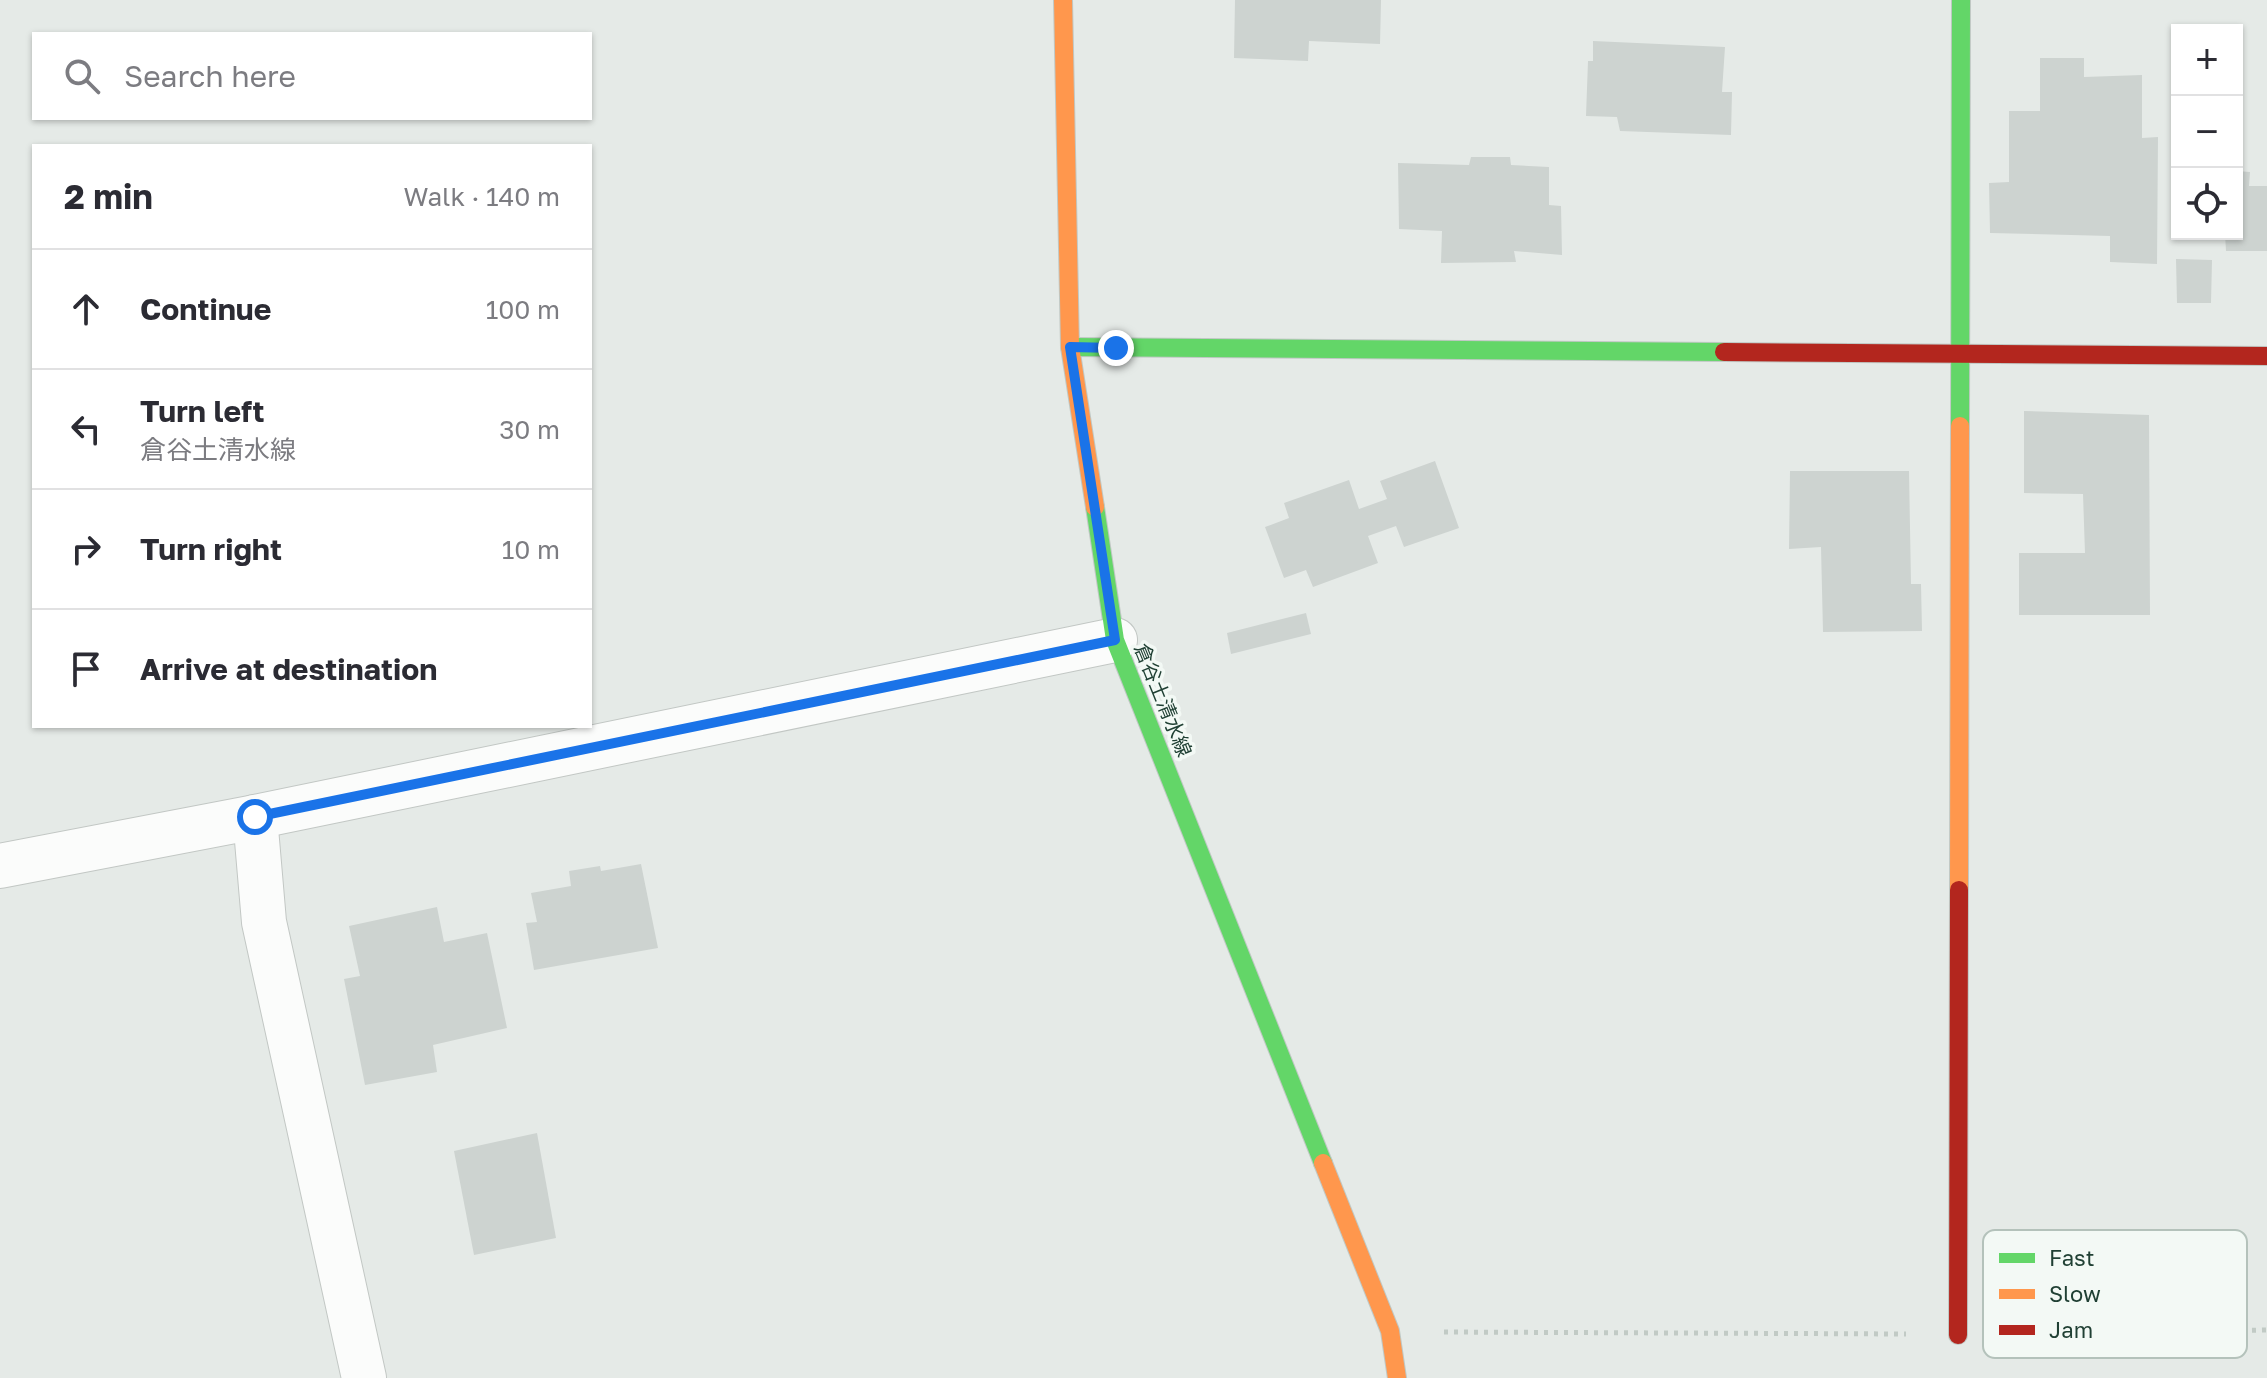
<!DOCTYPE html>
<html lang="en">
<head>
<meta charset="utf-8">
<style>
	:root { --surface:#fff; --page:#f2f2f3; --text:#2b2b33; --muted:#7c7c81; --line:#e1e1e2 }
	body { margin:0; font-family:"Golos Text","Noto Sans JP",sans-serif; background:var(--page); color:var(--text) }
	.controls { position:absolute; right:24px; top:24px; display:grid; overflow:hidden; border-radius:0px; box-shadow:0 2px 6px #0004 }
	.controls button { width:72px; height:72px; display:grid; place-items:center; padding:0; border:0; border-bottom:2px solid var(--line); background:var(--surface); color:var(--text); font:40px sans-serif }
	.stop { position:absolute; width:24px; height:24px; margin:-18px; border:6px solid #1a73e8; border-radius:50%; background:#fff }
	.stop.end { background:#1a73e8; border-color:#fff; box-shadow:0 2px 8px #0008 }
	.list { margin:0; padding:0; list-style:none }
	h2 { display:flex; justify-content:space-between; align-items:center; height:104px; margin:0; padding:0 32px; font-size:34px }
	h2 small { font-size:26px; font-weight:400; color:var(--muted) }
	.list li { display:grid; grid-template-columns:52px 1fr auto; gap:24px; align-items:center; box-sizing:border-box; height:120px; padding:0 32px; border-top:2px solid var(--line) }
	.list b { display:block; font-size:30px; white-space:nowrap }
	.list p { margin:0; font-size:26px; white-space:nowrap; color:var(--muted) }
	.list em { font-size:26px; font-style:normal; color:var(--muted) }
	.icon { flex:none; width:44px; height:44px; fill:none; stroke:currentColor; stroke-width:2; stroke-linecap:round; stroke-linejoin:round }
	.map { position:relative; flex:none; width:2267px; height:1378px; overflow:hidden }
	.search { position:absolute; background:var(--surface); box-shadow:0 2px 6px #0004; left:32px; top:32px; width:560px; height:88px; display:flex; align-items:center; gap:20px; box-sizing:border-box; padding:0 28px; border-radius:0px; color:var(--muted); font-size:30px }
	.panel { position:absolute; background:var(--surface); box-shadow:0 2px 6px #0004; left:32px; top:144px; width:560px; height:584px; border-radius:0px }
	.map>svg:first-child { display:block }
	.building { fill:#cdd3d0 }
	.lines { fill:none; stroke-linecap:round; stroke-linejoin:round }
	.street-casing { stroke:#c2c7c4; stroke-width:46 }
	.fast-casing { stroke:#c0c8c4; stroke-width:20 }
	.slow-casing { stroke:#c0c8c4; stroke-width:20 }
	.jam-casing { stroke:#c0c8c4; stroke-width:20 }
	.path { stroke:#c1cac5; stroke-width:5; stroke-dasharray:4 6; stroke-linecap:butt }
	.street { stroke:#fbfcfb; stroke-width:44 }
	.fast { stroke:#63d668; stroke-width:18 }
	.slow { stroke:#ff974d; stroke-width:18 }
	.jam { stroke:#b3261e; stroke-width:18 }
	.route { stroke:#1a73e8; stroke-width:10 }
	.labels { text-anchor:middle; stroke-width:7; stroke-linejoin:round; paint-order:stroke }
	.street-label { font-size:20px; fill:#204034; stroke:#f3f9f5 }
	.key { fill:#f3f9f5; stroke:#b4c2bb; stroke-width:2 }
	.key-label { font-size:22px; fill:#204034 }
</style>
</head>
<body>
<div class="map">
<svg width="2267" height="1378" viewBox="0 0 2267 1378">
	<rect width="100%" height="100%" fill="#e5eae7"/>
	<g class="building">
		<path d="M 1235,0 L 1381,0 L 1380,44 L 1309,41 L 1308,61 L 1234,58 Z"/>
		<path d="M 1593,41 L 1725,47 L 1722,92 L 1732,92 L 1731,135 L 1620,131 L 1617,117 L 1586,116 L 1588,61 L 1593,61 Z"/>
		<path d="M 2040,58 L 2084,58 L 2084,77 L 2142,75 L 2142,138 L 2158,137 L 2157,264 L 2110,262 L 2110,236 L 1990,233 L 1989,183 L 2009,182 L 2009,111 L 2040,111 Z"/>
		<path d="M 1471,157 L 1510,157 L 1511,165 L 1549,167 L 1549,205 L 1561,206 L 1562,255 L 1514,251 L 1516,262 L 1441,263 L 1442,231 L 1399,229 L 1398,163 L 1469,165 Z"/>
		<path d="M 2237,171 L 2250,172 L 2249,186 L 2267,186 L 2267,251 L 2226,251 L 2225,234 L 2237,234 Z"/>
		<path d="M 2176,259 L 2212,260 L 2211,303 L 2177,303 Z"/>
		<path d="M 2024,411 L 2149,415 L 2150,615 L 2019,615 L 2019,553 L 2085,553 L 2083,494 L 2024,493 Z"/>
		<path d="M 1435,461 L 1459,528 L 1404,547 L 1396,526 L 1368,536 L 1378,563 L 1313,587 L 1306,570 L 1284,578 L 1265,527 L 1289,518 L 1284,503 L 1349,480 L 1359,509 L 1387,499 L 1380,481 Z"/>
		<path d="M 1790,471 L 1909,471 L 1911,584 L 1921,584 L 1922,631 L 1823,632 L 1821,547 L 1789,549 Z"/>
		<path d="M 1306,613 L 1311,634 L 1231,654 L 1227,633 Z"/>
		<path d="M 641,864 L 658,948 L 534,970 L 526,923 L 537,922 L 531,893 L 571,886 L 569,871 L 600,866 L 601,871 Z"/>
		<path d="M 437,907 L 444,942 L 487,933 L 507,1028 L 433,1045 L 437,1072 L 365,1085 L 344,979 L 360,976 L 349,926 Z"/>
		<path d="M 537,1133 L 556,1238 L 474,1255 L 454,1151 Z"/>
	</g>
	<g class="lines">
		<g class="street-casing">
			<g id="street">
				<path d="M 255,817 L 264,922 L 364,1378"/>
				<path d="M 0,866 L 255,817 L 1115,640"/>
			</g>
		</g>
		<g class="fast-casing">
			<g id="fast">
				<path d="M 1070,347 L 1724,352"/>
				<path d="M 1960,426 L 1961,0"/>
				<path d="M 1095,507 L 1115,640 L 1323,1163"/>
			</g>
		</g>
		<g class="slow-casing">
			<g id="slow">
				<path d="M 1063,0 L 1070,347 L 1095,507"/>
				<path d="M 1959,890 L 1960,426"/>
				<path d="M 1323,1163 L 1390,1331 L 1397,1378"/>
			</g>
		</g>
		<g class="jam-casing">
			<g id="jam">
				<path d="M 1724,352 L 2267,356"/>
				<path d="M 1958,1335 L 1959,890"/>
			</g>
		</g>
		<g class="path">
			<path d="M 1444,1332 L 1906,1334"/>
			<path d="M 2012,1334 L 2267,1330"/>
		</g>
		<use href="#street" class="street"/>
		<use href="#fast" class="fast"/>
		<use href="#slow" class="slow"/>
		<use href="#jam" class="jam"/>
	</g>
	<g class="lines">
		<path class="route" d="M 255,817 L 1115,640 L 1070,347 L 1116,348"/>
	</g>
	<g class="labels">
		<g class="street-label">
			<text transform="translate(1163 700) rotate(68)" y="7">倉谷土清水線</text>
		</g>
	</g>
	<rect x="1983" y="1230" width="264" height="128" rx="12" class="key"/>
	<rect x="1999" y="1253" width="36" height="10" fill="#63d668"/>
	<rect x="1999" y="1289" width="36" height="10" fill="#ff974d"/>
	<rect x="1999" y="1325" width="36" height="10" fill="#b3261e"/>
	<g class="key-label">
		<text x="2049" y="1266">Fast</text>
		<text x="2049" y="1302">Slow</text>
		<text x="2049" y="1338">Jam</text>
	</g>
</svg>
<div class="controls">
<button>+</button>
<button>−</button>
<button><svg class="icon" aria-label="locate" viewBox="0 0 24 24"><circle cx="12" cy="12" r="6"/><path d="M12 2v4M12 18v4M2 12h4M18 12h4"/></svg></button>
</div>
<div class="stop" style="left:255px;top:817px"></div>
<div class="stop end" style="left:1116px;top:348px"></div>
<div class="search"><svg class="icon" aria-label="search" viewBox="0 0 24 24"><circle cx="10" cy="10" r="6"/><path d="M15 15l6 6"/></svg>Search here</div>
<section class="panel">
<h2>2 min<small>Walk · 140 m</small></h2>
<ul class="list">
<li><svg class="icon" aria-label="ahead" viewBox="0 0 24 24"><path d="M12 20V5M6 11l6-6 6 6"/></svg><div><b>Continue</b></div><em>100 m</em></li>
<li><svg class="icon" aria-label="left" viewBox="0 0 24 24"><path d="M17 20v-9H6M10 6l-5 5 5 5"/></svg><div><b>Turn left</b><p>倉谷土清水線</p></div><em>30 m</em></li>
<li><svg class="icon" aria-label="right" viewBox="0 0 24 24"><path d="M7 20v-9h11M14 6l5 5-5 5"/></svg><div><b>Turn right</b></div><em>10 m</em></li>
<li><svg class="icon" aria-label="arrive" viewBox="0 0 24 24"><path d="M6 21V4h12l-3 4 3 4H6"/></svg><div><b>Arrive at destination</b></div></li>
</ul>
</section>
</div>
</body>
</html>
